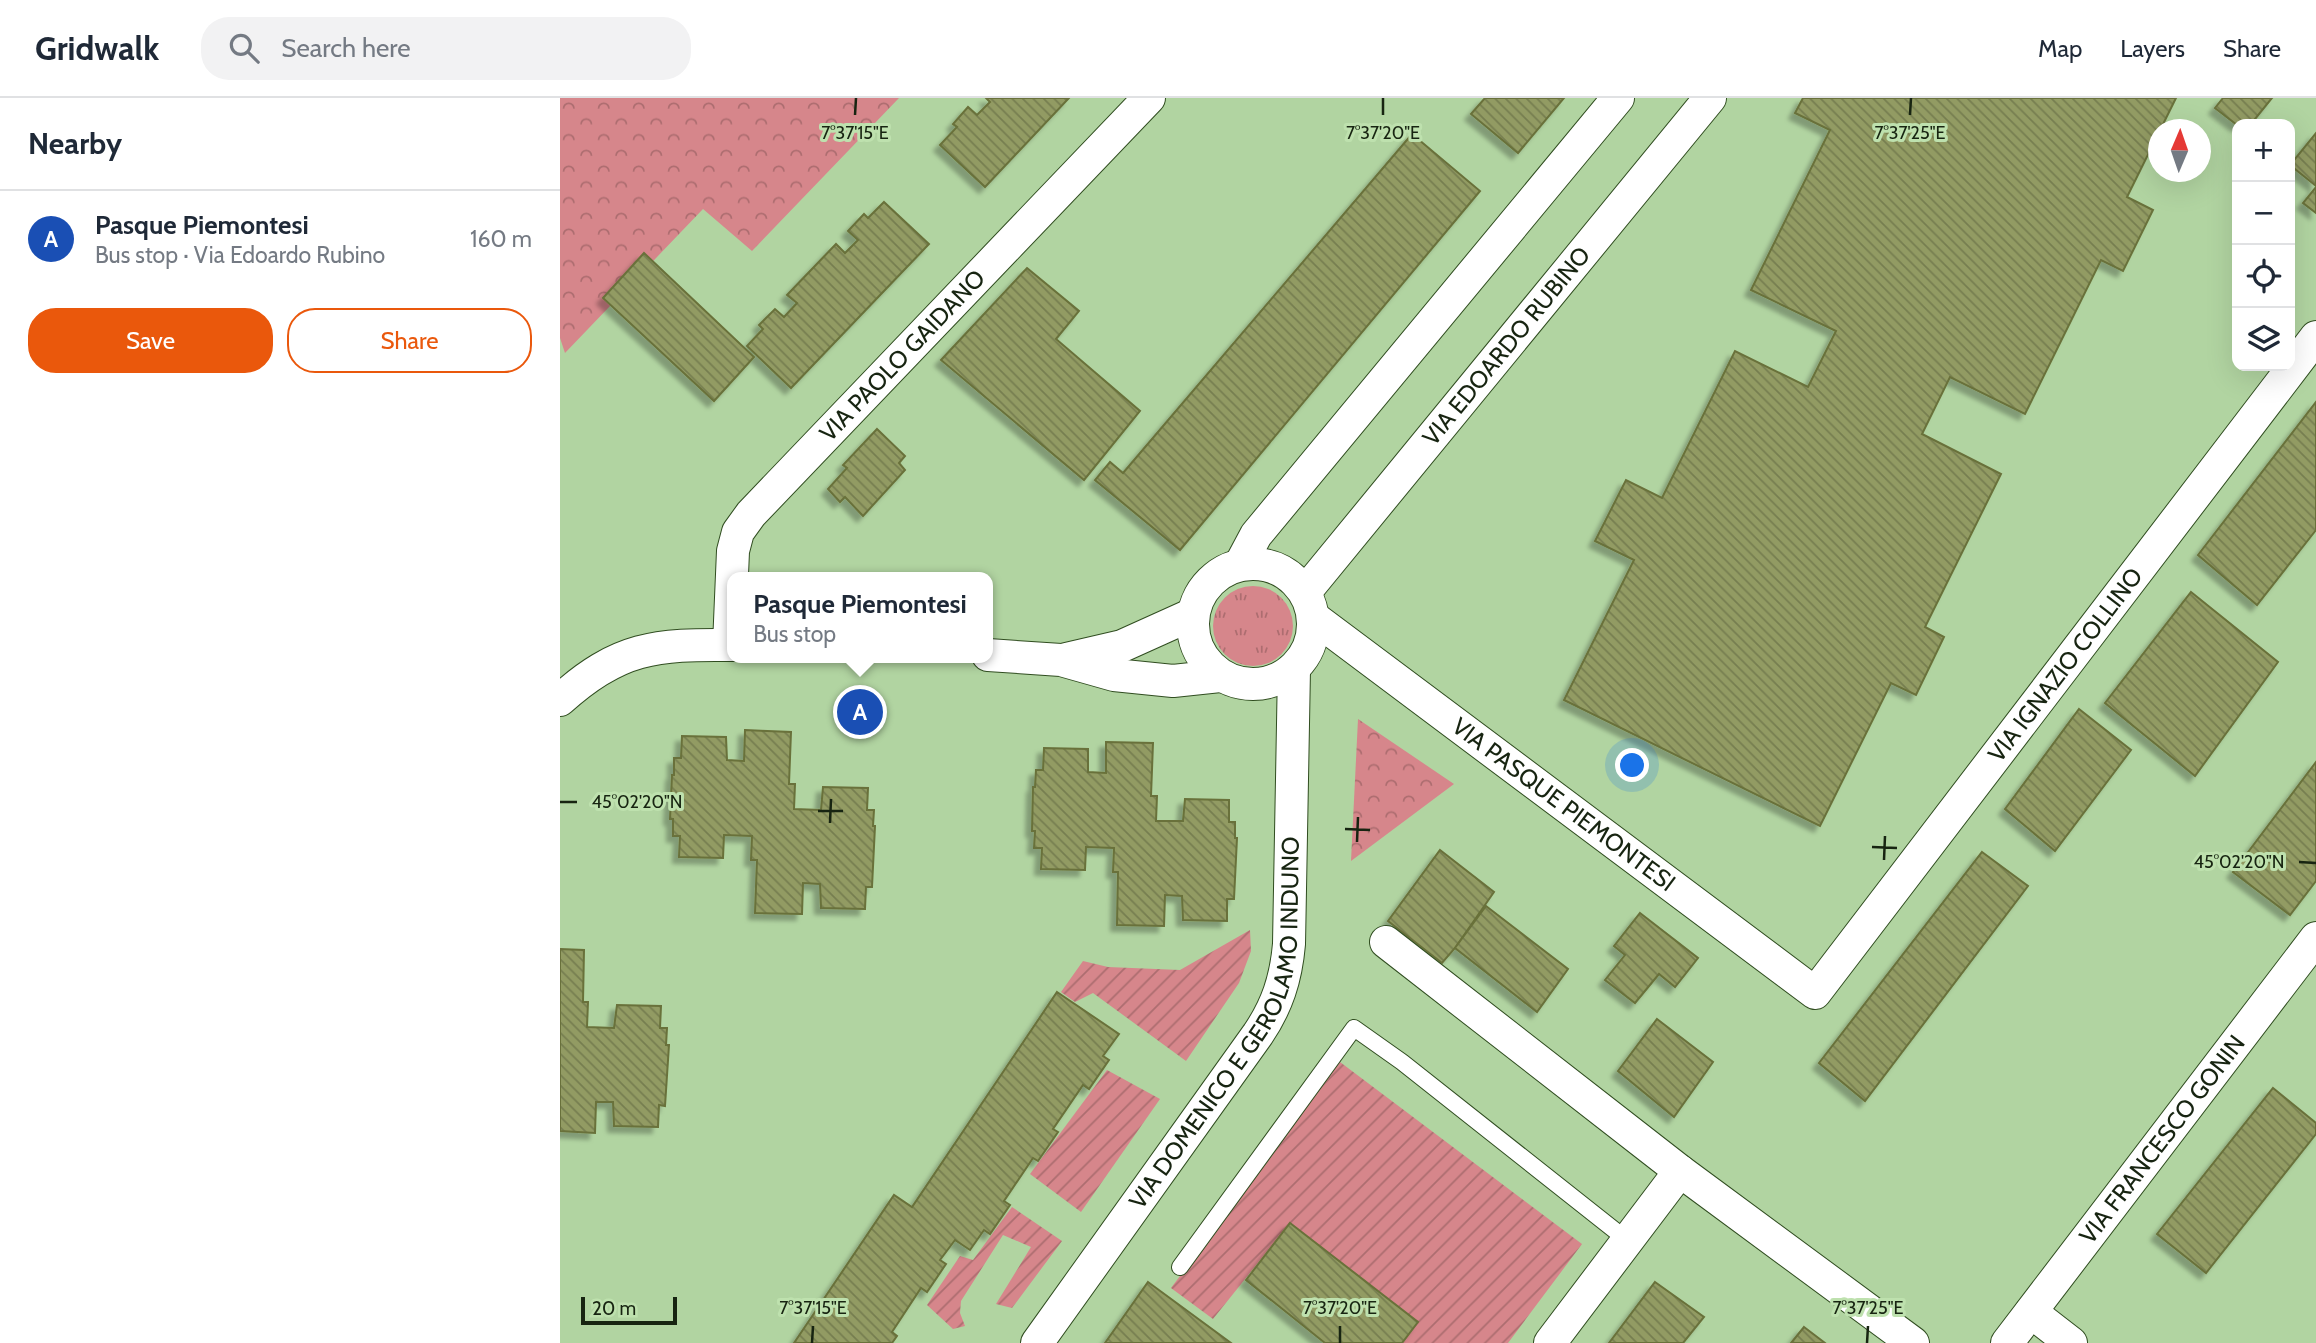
<!DOCTYPE html>
<html lang="en">
<head>
<meta charset="utf-8">
<style>
	:root { --surface:#fff; --page:#f2f2f3; --text:#1f2937; --muted:#747a83; --line:#e0e1e3; --accent:#ea580c }
	body { margin:0; font-family:Cabin,sans-serif; background:var(--page); color:var(--text) }
	.controls { position:absolute; right:21px; top:21px; display:grid; overflow:hidden; border-radius:14px; box-shadow:0 7px 28px #0002 }
	.controls button { width:63px; height:63px; display:grid; place-items:center; padding:0; border:0; border-bottom:2px solid var(--line); background:var(--surface); color:var(--text); font:35px sans-serif }
	.compass { position:absolute; left:1588px; top:21px; width:63px; height:63px; border-radius:50%; background:var(--surface); box-shadow:0 7px 28px #0002; rotate:2deg }
	.scale { position:absolute; left:21px; bottom:18px; width:96px; box-sizing:border-box; padding-left:7px; border:4px solid #172411; border-top:0; font-size:19px; line-height:24px; white-space:nowrap; color:#172411; -webkit-text-stroke:5px #bee1ae; paint-order:stroke }
	.you { position:absolute; left:1073px; top:668px; width:24px; height:24px; margin:-18px; border:5px solid #fff; border-radius:50%; background:#1a73e8; box-shadow:0 0 0 10px #1a73e833 }
	.badge { display:grid; place-items:center; width:46px; height:46px; border-radius:50%; background:var(--accent); color:#fff; font-size:23px; font-weight:700 }
	.pin { position:absolute; translate:-50% -50%; border:4px solid #fff; box-shadow:0 2px 7px #0006 }
	.popup { position:absolute; left:167px; top:474px; width:266px; height:91px; box-sizing:border-box; display:grid; place-content:center; border-radius:14px; background:var(--surface); filter:drop-shadow(0 2px 5px #0005); font-size:23px; white-space:nowrap; color:var(--muted) }
	.popup b { font-size:26px; color:var(--text) }
	.popup::after { content:''; position:absolute; left:50%; top:100%; margin-left:-14px; border:14px solid transparent; border-top-color:var(--surface) }
	.list { margin:0; padding:0; list-style:none }
	h2 { display:flex; justify-content:space-between; align-items:center; height:91px; margin:0; padding:0 28px; font-size:30px }
	h2 small { font-size:23px; font-weight:400; color:var(--muted) }
	.list li { display:grid; grid-template-columns:46px 1fr auto; gap:21px; align-items:center; box-sizing:border-box; height:98px; padding:0 28px; border-top:2px solid var(--line) }
	.list b { display:block; font-size:26px; white-space:nowrap }
	.list p { margin:0; font-size:23px; white-space:nowrap; color:var(--muted) }
	.list em { font-size:23px; font-style:normal; color:var(--muted) }
	.actions { display:flex; gap:14px; padding:21px 28px }
	.actions a { flex:1; padding:16px 0; border:2px solid var(--accent); border-radius:28px; text-align:center; font-size:24px; color:var(--accent) }
	.actions .main { background:var(--accent); color:#fff }
	.icon { flex:none; width:38px; height:38px; fill:none; stroke:currentColor; stroke-width:2; stroke-linecap:round; stroke-linejoin:round }
	.map { position:relative; flex:none; width:1756px; height:1245px; overflow:hidden }
	header { display:flex; align-items:center; gap:42px; box-sizing:border-box; height:98px; padding:0 35px; background:var(--surface); border-bottom:2px solid var(--line) }
	header strong { font-size:33px }
	nav { display:flex; gap:38px; margin-inline-start:auto; font-size:24px }
	.search { width:490px; height:63px; background:var(--page); display:flex; align-items:center; gap:18px; box-sizing:border-box; padding:0 24px; border-radius:28px; color:var(--muted); font-size:26px }
	main { display:flex }
	aside { flex:1; background:var(--surface) }
	.map>svg:first-child { display:block }
	.grass { fill:url(#grass-tufts) }
	.park { fill:url(#park-crowns) }
	.garden { fill:url(#garden-furrows) }
	.building { fill:url(#building-back-hatch); stroke:#69713a; stroke-width:2; filter:url(#shadow) }
	.lines { fill:none; stroke-linecap:round; stroke-linejoin:round }
	.lane-casing { stroke:#304d20; stroke-width:18 }
	.street-casing { stroke:#304d20; stroke-width:34 }
	.lane { stroke:#fff; stroke-width:16 }
	.street { stroke:#fff; stroke-width:32 }
	.ticks { fill:none; stroke:#172411; stroke-width:2.5 }
	.labels { text-anchor:middle; stroke-width:6; stroke-linejoin:round; paint-order:stroke }
	.street-label { font-size:24px; fill:#172411; stroke:#bee1ae }
	.ticks-label { font-size:18px; text-anchor:middle; fill:#172411; stroke:#bee1ae; stroke-width:6; stroke-linejoin:round; paint-order:stroke }
</style>
</head>
<body>
<header>
<strong>Gridwalk</strong>
<div class="search"><svg class="icon" aria-label="search" viewBox="0 0 24 24"><circle cx="10" cy="10" r="6"/><path d="M15 15l6 6"/></svg>Search here</div>
<nav><a>Map</a><a>Layers</a><a>Share</a></nav>
</header>
<main>
<aside>
<h2>Nearby<small></small></h2>
<ul class="list">
<li><span class="badge" style="background:#1a4fb4">A</span><div><b>Pasque Piemontesi</b><p>Bus stop · Via Edoardo Rubino</p></div><em>160 m</em></li>
</ul>
<div class="actions"><a class="main">Save</a><a>Share</a></div>
</aside>
<div class="map">
<svg width="1756" height="1245" viewBox="0 0 1756 1245">
	<defs>
		<pattern id="grass-tufts" width="24" height="20" patternUnits="userSpaceOnUse" patternTransform="scale(1.75)"><rect width="24" height="20" fill="#d6868b"/><path d="M3 7l-1-3M5 7V3M7 7l1-3M15 17l-1-3M17 17v-4M19 17l1-3" fill="none" stroke="#ad6d70"/></pattern>
		<pattern id="park-crowns" width="20" height="18" patternUnits="userSpaceOnUse" patternTransform="scale(1.75)"><rect width="20" height="18" fill="#d6868b"/><path d="M2 6a3 3 0 1 1 6 0M12 15a3 3 0 1 1 6 0" fill="none" stroke="#ad6d70"/></pattern>
		<pattern id="garden-furrows" width="10" height="10" patternUnits="userSpaceOnUse" patternTransform="scale(1.75)"><rect width="10" height="10" fill="#d6868b"/><path d="M-1 1l2-2M0 10L10 0M9 11l2-2" fill="none" stroke="#ad6d70"/></pattern>
		<pattern id="building-back-hatch" width="6" height="6" patternUnits="userSpaceOnUse" patternTransform="scale(1.75)"><rect width="6" height="6" fill="#929b63"/><path d="M-1 5l2 2M0 0l6 6M5-1l2 2" fill="none" stroke="#767e50"/></pattern>
		<filter id="shadow"><feDropShadow dx="-6" dy="6" stdDeviation="2" flood-color="#0004"/></filter>
	</defs>
	<rect width="100%" height="100%" fill="#b1d4a1"/>
	<circle class="grass" cx="693" cy="528" r="40"/>
	<g class="park">
		<path d="M 0,0 L 339,0 L 192,153 L 143,111 L 5,255 L 0,240 Z"/>
		<path d="M 798,621 L 894,686 L 791,763 Z"/>
	</g>
	<g class="garden">
		<path d="M 690,832 L 691,853 L 679,885 L 626,963 L 533,895 L 515,904 L 501,894 L 523,863 L 548,869 L 620,872 Z"/>
		<path d="M 780,964 L 1022,1146 L 948,1245 L 842,1245 L 858,1224 L 730,1125 L 653,1221 L 611,1190 Z"/>
		<path d="M 547,972 L 600,1001 L 521,1114 L 470,1076 Z"/>
		<path d="M 452,1109 L 502,1143 L 452,1210 L 436,1206 L 471,1149 L 443,1137 L 401,1203 L 400,1215 L 405,1228 L 393,1231 L 367,1207 L 400,1158 L 413,1162 Z"/>
	</g>
	<g class="building">
		<path d="M 426,0 L 509,0 L 425,89 L 380,47 L 397,29 L 393,26 L 408,9 L 417,17 L 430,4 Z"/>
		<path d="M 925,0 L 1004,0 L 958,55 L 911,16 Z"/>
		<path d="M 1243,0 L 1616,0 L 1567,99 L 1593,112 L 1563,173 L 1541,162 L 1465,316 L 1390,279 L 1362,336 L 1441,376 L 1365,529 L 1384,539 L 1356,597 L 1331,585 L 1260,728 L 1004,602 L 1074,462 L 1035,443 L 1066,382 L 1102,400 L 1175,253 L 1248,289 L 1276,233 L 1191,192 L 1270,32 L 1235,15 Z"/>
		<path d="M 1663,0 L 1712,0 L 1691,26 L 1677,27 L 1655,10 Z"/>
		<path d="M 1756,35 L 1756,88 L 1730,67 Z"/>
		<path d="M 852,36 L 920,93 L 620,452 L 535,382 L 550,364 L 563,375 Z"/>
		<path d="M 1756,89 L 1756,115 L 1743,105 Z"/>
		<path d="M 324,104 L 369,146 L 231,290 L 187,248 L 203,231 L 199,227 L 215,211 L 224,219 L 237,205 L 227,197 L 276,146 L 285,155 L 298,142 L 288,133 L 304,116 L 308,120 Z"/>
		<path d="M 84,155 L 194,259 L 154,303 L 43,200 Z"/>
		<path d="M 467,170 L 519,213 L 496,241 L 580,313 L 524,382 L 381,262 Z"/>
		<path d="M 1756,304 L 1756,432 L 1697,507 L 1638,457 Z"/>
		<path d="M 317,331 L 345,358 L 339,365 L 345,372 L 303,418 L 285,399 L 280,404 L 268,391 L 287,370 L 283,367 Z"/>
		<path d="M 1631,494 L 1718,564 L 1635,678 L 1545,605 Z"/>
		<path d="M 1519,611 L 1571,652 L 1495,753 L 1445,711 Z"/>
		<path d="M 185,632 L 231,634 L 229,686 L 235,686 L 234,711 L 261,712 L 263,689 L 308,690 L 307,712 L 314,712 L 313,728 L 315,728 L 312,789 L 306,789 L 305,811 L 261,810 L 260,786 L 243,785 L 242,816 L 195,815 L 197,762 L 191,762 L 192,738 L 164,737 L 163,760 L 119,759 L 120,738 L 113,738 L 113,721 L 110,721 L 112,677 L 114,677 L 114,660 L 121,660 L 122,638 L 166,639 L 167,662 L 184,663 Z"/>
		<path d="M 546,644 L 593,645 L 591,698 L 597,698 L 596,723 L 623,723 L 625,701 L 669,702 L 669,724 L 675,724 L 675,740 L 677,740 L 674,801 L 667,801 L 667,823 L 623,822 L 622,798 L 605,797 L 604,828 L 557,827 L 558,774 L 553,774 L 554,750 L 526,749 L 525,772 L 481,771 L 482,750 L 474,750 L 475,733 L 472,733 L 473,689 L 475,689 L 476,672 L 483,672 L 484,650 L 528,651 L 528,674 L 546,675 Z"/>
		<path d="M 1756,664 L 1756,783 L 1730,817 L 1673,774 Z"/>
		<path d="M 880,752 L 934,794 L 895,850 L 882,865 L 828,823 Z"/>
		<path d="M 1422,754 L 1468,788 L 1305,1003 L 1259,965 Z"/>
		<path d="M 926,808 L 1008,871 L 977,914 L 895,850 Z"/>
		<path d="M 1080,815 L 1138,860 L 1115,889 L 1099,876 L 1075,905 L 1045,882 L 1065,857 L 1054,848 Z"/>
		<path d="M 0,851 L 24,852 L 23,904 L 28,904 L 27,929 L 54,930 L 57,907 L 101,908 L 100,930 L 107,930 L 106,947 L 109,947 L 105,1008 L 99,1007 L 98,1029 L 54,1028 L 53,1004 L 36,1004 L 35,1035 L 0,1033 Z"/>
		<path d="M 497,894 L 559,936 L 543,958 L 549,962 L 529,991 L 523,987 L 493,1031 L 498,1034 L 478,1063 L 473,1060 L 444,1103 L 450,1107 L 430,1136 L 424,1132 L 410,1152 L 395,1142 L 380,1162 L 386,1166 L 367,1194 L 361,1190 L 332,1234 L 337,1238 L 332,1245 L 234,1245 L 334,1097 L 352,1109 Z"/>
		<path d="M 1097,921 L 1153,964 L 1114,1019 L 1058,973 Z"/>
		<path d="M 1713,990 L 1756,1025 L 1756,1036 L 1646,1175 L 1597,1136 Z"/>
		<path d="M 730,1125 L 858,1224 L 842,1245 L 765,1245 L 686,1182 Z"/>
		<path d="M 588,1184 L 671,1245 L 545,1245 Z"/>
		<path d="M 1095,1184 L 1144,1219 L 1123,1245 L 1049,1245 Z"/>
		<path d="M 1244,1229 L 1265,1245 L 1231,1245 Z"/>
	</g>
	<g class="lines">
		<g class="lane-casing">
			<path id="lane" d="M 620,1169 L 794,930 L 842,964 L 1067,1142"/>
		</g>
		<g class="street-casing">
			<g id="street">
				<circle cx="693" cy="526" r="60"/>
				<path d="M 680,467 L 696,437 L 1058,0"/>
				<path id="s1" d="M 745,494 L 1150,0"/>
				<path id="s2" d="M 753,519 L 1255,895 L 1756,239"/>
				<path id="s3" d="M 169,547 L 173,453 L 178,434 L 191,416 L 589,0"/>
				<path d="M 428,557 L 501,562 L 554,577 L 613,583 L 660,578"/>
				<path d="M 506,561 L 562,548 L 633,516"/>
				<path d="M 0,602 C 58,549 96,546 172,547"/>
				<path d="M 826,844 L 1120,1073 L 1353,1245"/>
				<path d="M 1471,1214 L 1511,1245"/>
				<path id="s4" d="M 477,1245 L 698,936 C 717,908 726,881 729,846 L 734,571"/>
				<path d="M 990,1245 L 1120,1073"/>
				<path id="s5" d="M 1447,1245 L 1756,840"/>
			</g>
		</g>
		<use href="#lane" class="lane"/>
		<use href="#street" class="street"/>
	</g>
	<path class="ticks" d="M 295,17 L 296,0M 823,17 L 823,0M 1350,17 L 1351,0M 0,704 L 17,704M 258,713 L 283,713M 270,725 L 271,701M 785,731 L 810,732M 797,744 L 798,719M 1312,749 L 1337,750M 1324,762 L 1325,738M 1739,764 L 1756,765M 252,1245 L 253,1228M 780,1245 L 780,1228M 1307,1245 L 1308,1228"/>
	<g class="labels">
		<g class="street-label">
			<text dy="8" stroke="none"><textPath href="#s1" startOffset="318">VIA EDOARDO RUBINO</textPath></text>
			<text dy="8" stroke="none"><textPath href="#s3" startOffset="355">VIA PAOLO GAIDANO</textPath></text>
			<text dy="8" stroke="none"><textPath href="#s2" startOffset="1040">VIA IGNAZIO COLLINO</textPath></text>
			<text dy="8" stroke="none"><textPath href="#s2" startOffset="313">VIA PASQUE PIEMONTESI</textPath></text>
			<text dy="8" stroke="none"><textPath href="#s4" startOffset="376">VIA DOMENICO E GEROLAMO INDUNO</textPath></text>
			<text dy="8" stroke="none"><textPath href="#s5" startOffset="256">VIA FRANCESCO GONIN</textPath></text>
		</g>
	</g>
	<g class="ticks-label">
		<text x="295" y="41">7°37'15"E</text>
		<text x="823" y="41">7°37'20"E</text>
		<text x="1350" y="41">7°37'25"E</text>
		<text x="77" y="710">45°02'20"N</text>
		<text x="1679" y="770">45°02'20"N</text>
		<text x="253" y="1216">7°37'15"E</text>
		<text x="780" y="1216">7°37'20"E</text>
		<text x="1308" y="1216">7°37'25"E</text>
	</g>
</svg>
<div class="controls">
<button>+</button>
<button>−</button>
<button><svg class="icon" aria-label="locate" viewBox="0 0 24 24"><circle cx="12" cy="12" r="6"/><path d="M12 2v4M12 18v4M2 12h4M18 12h4"/></svg></button>
<button><svg class="icon" aria-label="layers" viewBox="0 0 24 24"><path d="M12 4l9 5-9 5-9-5zM3 14l9 5 9-5"/></svg></button>
</div>
<svg class="compass" viewBox="-18 -18 36 36"><path d="M0-13l5 13h-10z" fill="#e53935"/><path d="M0 13l5-13h-10z" fill="#747a83"/></svg>
<div class="scale">20 m</div>
<div class="you"></div>
<div class="pin badge" style="left:300px;top:614px;background:#1a4fb4">A</div>
<div class="popup"><b>Pasque Piemontesi</b>Bus stop</div>
</div>
</main>
</body>
</html>
